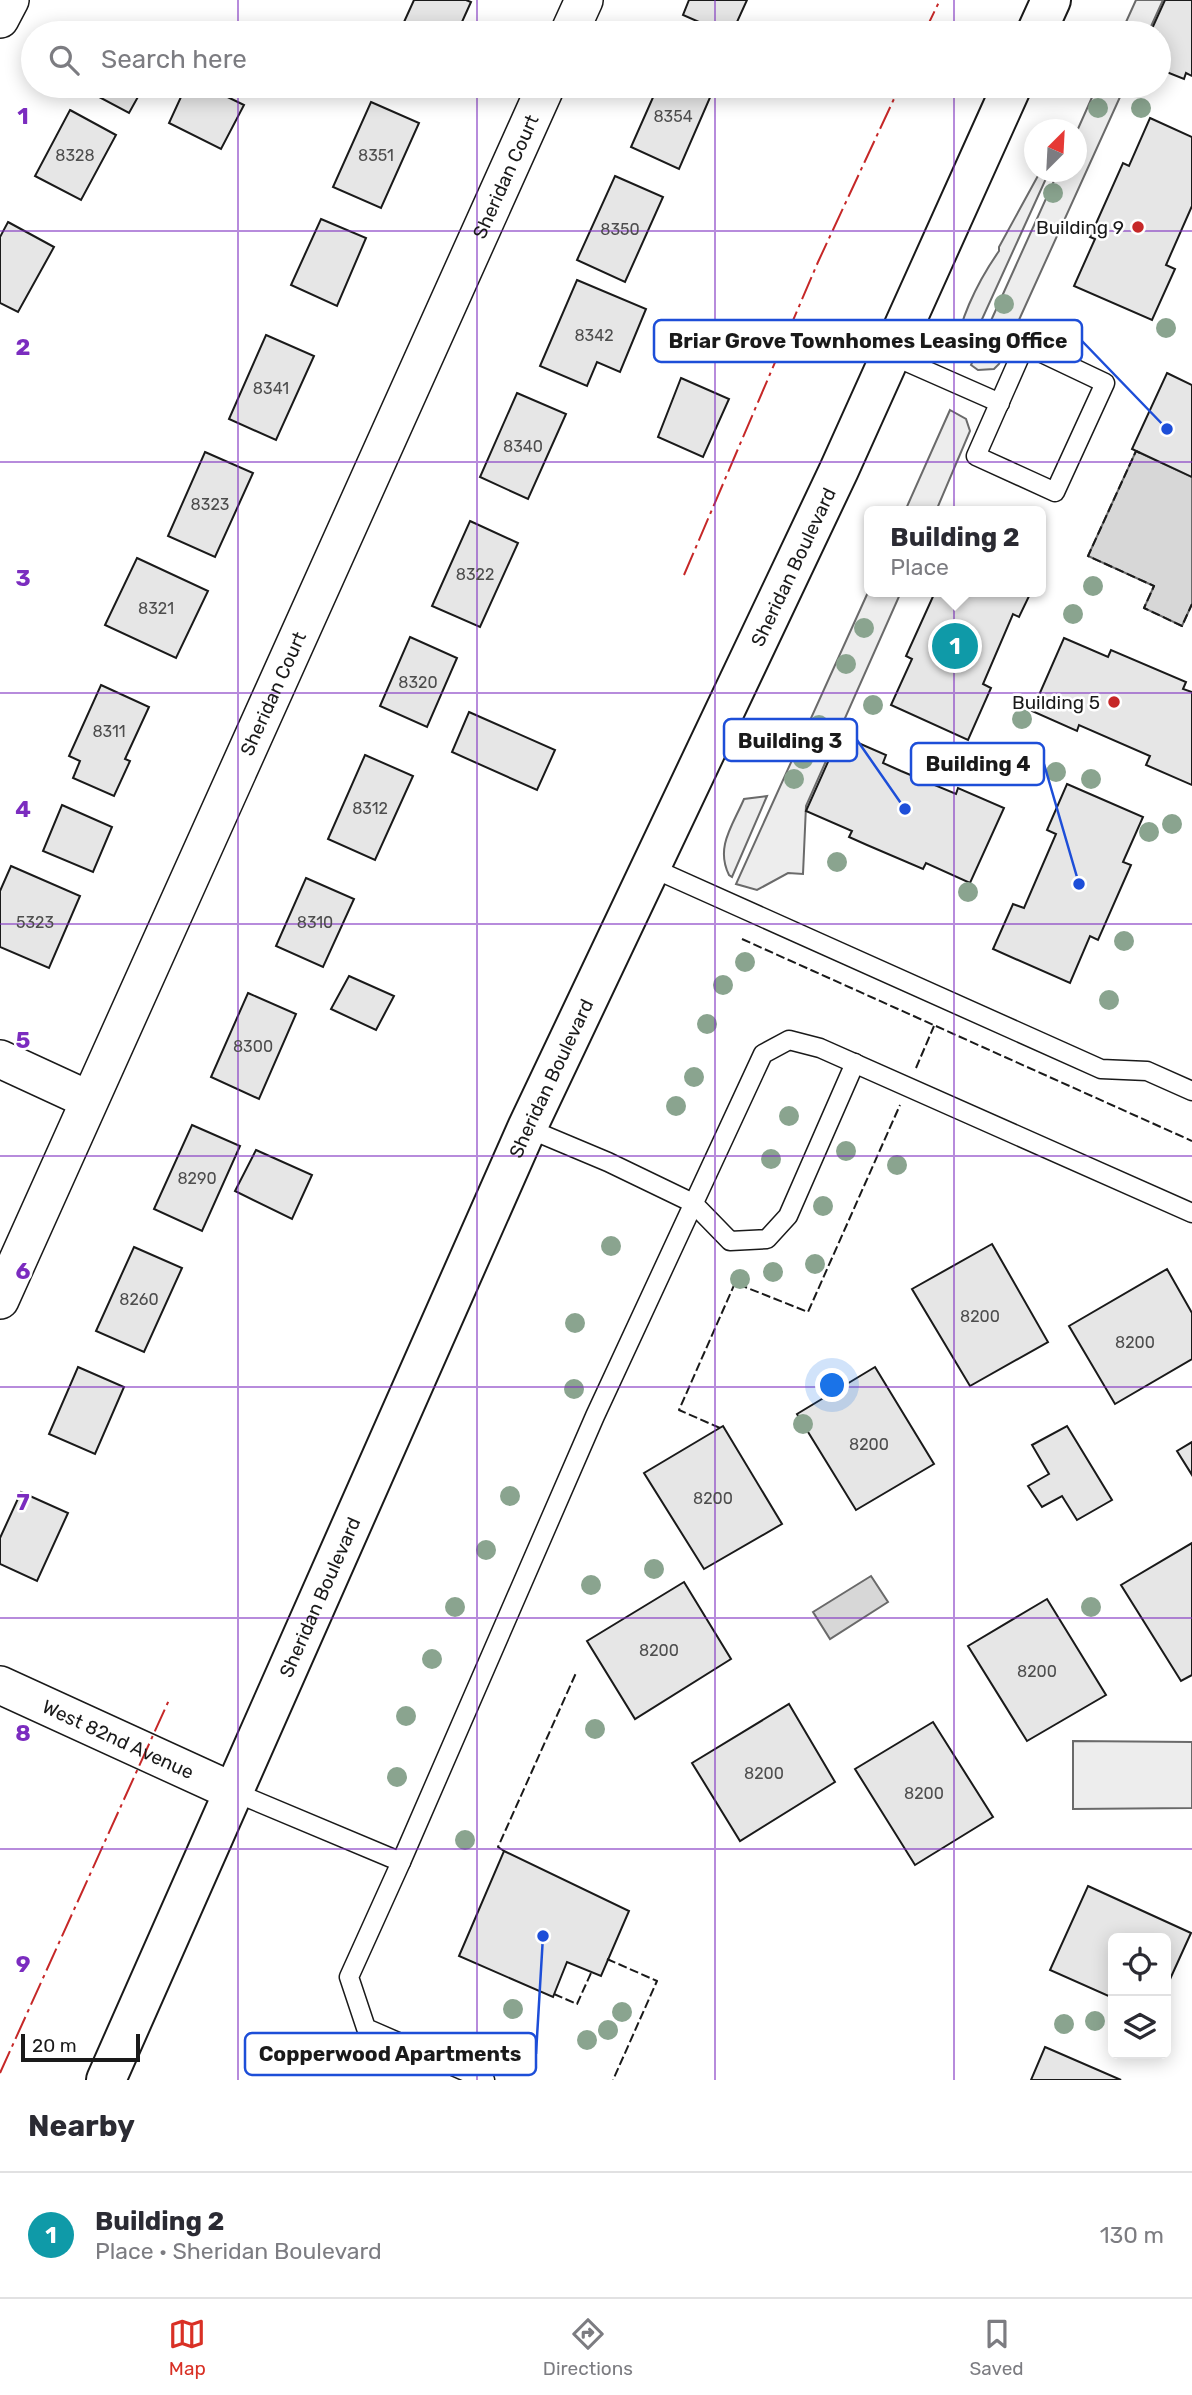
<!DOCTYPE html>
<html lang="en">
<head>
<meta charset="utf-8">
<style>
	:root { --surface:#fff; --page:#f7f7f7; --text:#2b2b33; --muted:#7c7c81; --line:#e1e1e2; --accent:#d93025 }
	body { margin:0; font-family:Rubik,sans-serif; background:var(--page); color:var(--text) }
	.controls { position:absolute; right:21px; bottom:21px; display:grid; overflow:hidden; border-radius:10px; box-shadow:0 4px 18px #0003 }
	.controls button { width:63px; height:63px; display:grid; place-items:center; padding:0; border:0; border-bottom:2px solid var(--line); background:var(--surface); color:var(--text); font:35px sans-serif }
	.compass { position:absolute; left:1024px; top:119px; width:63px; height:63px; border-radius:50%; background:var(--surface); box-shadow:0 4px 18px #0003; rotate:24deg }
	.scale { position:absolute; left:21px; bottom:18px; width:119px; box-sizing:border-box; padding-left:7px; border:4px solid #1a1a1a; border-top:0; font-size:19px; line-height:24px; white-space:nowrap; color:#1a1a1a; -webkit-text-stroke:5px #fff; paint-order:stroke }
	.you { position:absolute; left:833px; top:1386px; width:24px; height:24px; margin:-18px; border:5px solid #fff; border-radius:50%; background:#1a73e8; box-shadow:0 0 0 10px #1a73e833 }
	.badge { display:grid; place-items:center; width:46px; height:46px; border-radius:50%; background:var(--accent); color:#fff; font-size:23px; font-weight:700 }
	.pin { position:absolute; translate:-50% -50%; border:4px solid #fff; box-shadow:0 2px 7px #0006 }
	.popup { position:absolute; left:864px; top:506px; width:182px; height:91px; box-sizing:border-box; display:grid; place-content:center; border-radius:10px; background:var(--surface); filter:drop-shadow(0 2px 5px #0005); font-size:23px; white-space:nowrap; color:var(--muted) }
	.popup b { font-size:26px; color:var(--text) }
	.popup::after { content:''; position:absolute; left:50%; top:100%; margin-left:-14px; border:14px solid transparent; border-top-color:var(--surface) }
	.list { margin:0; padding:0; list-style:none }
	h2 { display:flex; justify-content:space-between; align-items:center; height:91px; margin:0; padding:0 28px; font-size:30px }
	h2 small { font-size:23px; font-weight:400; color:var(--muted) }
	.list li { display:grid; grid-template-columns:46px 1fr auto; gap:21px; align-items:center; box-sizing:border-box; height:126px; padding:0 28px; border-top:2px solid var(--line) }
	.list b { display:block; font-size:26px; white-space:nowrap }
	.list p { margin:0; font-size:23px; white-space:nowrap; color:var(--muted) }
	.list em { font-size:23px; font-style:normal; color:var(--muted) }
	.icon { flex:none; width:38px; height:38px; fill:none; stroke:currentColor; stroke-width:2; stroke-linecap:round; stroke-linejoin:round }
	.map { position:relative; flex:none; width:1192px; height:2080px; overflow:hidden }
	.search { position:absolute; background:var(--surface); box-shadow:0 4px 18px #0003; left:21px; right:21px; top:21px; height:77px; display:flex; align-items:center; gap:18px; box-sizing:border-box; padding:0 24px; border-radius:38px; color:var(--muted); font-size:26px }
	.sheet { height:217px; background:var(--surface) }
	nav { display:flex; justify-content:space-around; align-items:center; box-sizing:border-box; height:98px; border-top:2px solid var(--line); background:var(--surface); font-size:19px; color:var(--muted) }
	nav a { display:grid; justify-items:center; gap:4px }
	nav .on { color:var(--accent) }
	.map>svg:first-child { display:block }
	.green { fill:#ededed; stroke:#6a6a6a; stroke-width:2 }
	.water { fill:#d7d7d7; stroke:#6a6a6a; stroke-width:2 }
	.building { fill:#e6e6e6; stroke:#1a1a1a; stroke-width:2 }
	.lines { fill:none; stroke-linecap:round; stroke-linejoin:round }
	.lane-casing { stroke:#1a1a1a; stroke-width:21 }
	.street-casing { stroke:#1a1a1a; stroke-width:40 }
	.primary-casing { stroke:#1a1a1a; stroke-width:42 }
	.lane { stroke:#fff; stroke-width:18 }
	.street { stroke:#fff; stroke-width:37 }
	.primary { stroke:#fff; stroke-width:38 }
	.fence { stroke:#1a1a1a; stroke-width:2; stroke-dasharray:9 3.5; stroke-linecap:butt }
	.power { stroke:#c62828; stroke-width:2; stroke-dasharray:24 5 3.5 5; stroke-linecap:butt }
	.tree { fill:#8aa48f }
	.grid { fill:none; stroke:#7b2cbf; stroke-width:2; stroke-opacity:0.55 }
	.poi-dot { fill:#c62828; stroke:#fff; stroke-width:2.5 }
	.labels { text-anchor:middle; stroke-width:5; stroke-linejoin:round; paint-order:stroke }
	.number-label { font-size:16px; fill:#4d4d4d }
	.street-label { font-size:19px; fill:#1a1a1a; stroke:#fff }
	.poi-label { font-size:19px; fill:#1a1a1a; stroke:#fff; text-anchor:end }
	.grid-label { font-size:23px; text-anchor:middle; font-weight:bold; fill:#7b2cbf; stroke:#fff; stroke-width:5; stroke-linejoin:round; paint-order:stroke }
	.leader { fill:none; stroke:#1d4ed8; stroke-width:2.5 }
	.callout-dot { fill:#1d4ed8; stroke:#fff; stroke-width:2.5 }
	.callout { fill:#fff; stroke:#1d4ed8; stroke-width:2.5 }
	.callout-label { font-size:21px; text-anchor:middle; font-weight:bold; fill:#1a1a1a }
</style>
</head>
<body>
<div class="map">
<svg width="1192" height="2080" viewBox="0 0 1192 2080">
	<rect width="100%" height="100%" fill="#fff"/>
	<g class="green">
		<path d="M 1136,0 L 1163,0 L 1148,33 L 1121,33 Z"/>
		<path d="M 1097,86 L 1125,86 L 999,364 L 994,369 L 978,370 L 971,365 L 1058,172 L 1076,172 L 1077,131 Z"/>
		<path d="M 1040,172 L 1049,172 L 963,361 C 945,337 985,271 999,251 L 999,247 Z"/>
		<path d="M 950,410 L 966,419 L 970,431 L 936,511 L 905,511 Z"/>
		<path d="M 869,590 L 869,592 L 901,592 L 806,806 L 803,874 L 788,873 L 757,890 L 736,884 Z"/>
		<path d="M 767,796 L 732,877 L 729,875 C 715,847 733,825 744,799 Z"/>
		<path d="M 1073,1741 L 1192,1742 L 1192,1808 L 1073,1809 Z"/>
	</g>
	<g class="water">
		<path d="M 1136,451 L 1192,477 L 1192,604 L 1182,626 L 1144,608 L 1154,586 L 1088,556 Z"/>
		<path d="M 871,1576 L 888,1602 L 830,1639 L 813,1612 Z"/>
	</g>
	<g class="building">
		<path d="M 414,0 L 466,0 L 471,2 L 457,33 L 399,33 Z"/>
		<path d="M 689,0 L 747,0 L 732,33 L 724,33 L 683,15 Z"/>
		<path d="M 1165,0 L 1192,0 L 1192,76 L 1186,73 L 1184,79 L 1159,69 L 1159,33 L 1150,33 Z"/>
		<path d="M 119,23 L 138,33 L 114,33 Z"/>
		<path d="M 85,86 L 144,86 L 129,113 L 84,89 Z"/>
		<path d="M 186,86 L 205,86 L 244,105 L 221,149 L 169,123 Z"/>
		<path d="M 658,86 L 715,86 L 679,169 L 631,147 Z"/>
		<path d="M 371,102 L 419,123 L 381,208 L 333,187 Z"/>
		<path d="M 70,110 L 116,135 L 81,200 L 35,176 Z"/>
		<path d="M 1150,118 L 1192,137 L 1192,206 L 1166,265 L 1175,269 L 1152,320 L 1074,286 L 1095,239 L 1090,237 L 1123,163 L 1129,166 Z"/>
		<path d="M 615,176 L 663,197 L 625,282 L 577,260 Z"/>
		<path d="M 321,219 L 366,238 L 337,306 L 291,285 Z"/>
		<path d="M 8,222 L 54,247 L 18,312 L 0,303 L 0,237 Z"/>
		<path d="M 577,280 L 646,309 L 620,372 L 597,362 L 587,386 L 540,366 Z"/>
		<path d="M 266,335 L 314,356 L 276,440 L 229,419 Z"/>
		<path d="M 1167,373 L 1192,385 L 1192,477 L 1132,449 Z"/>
		<path d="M 681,378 L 729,399 L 703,457 L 658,437 Z"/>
		<path d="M 517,393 L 566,414 L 528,499 L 480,477 Z"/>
		<path d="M 205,452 L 253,473 L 215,557 L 168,536 Z"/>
		<path d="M 470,521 L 518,543 L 480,627 L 432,606 Z"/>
		<path d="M 137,558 L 208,591 L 176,658 L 105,625 Z"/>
		<path d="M 935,592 L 1031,592 L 1019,617 L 1013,614 L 983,684 L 991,688 L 968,740 L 891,705 L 912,659 L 906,656 Z"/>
		<path d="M 410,637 L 457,658 L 427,727 L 380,706 Z"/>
		<path d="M 1064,638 L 1108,657 L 1111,650 L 1186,682 L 1183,689 L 1192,692 L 1192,785 L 1146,765 L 1150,756 L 1079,725 L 1077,731 L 1032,711 Z"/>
		<path d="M 101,685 L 149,707 L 125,759 L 130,761 L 114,796 L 73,778 L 80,761 L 69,756 Z"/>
		<path d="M 469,712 L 555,750 L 537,790 L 452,752 Z"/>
		<path d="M 840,735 L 886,755 L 883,763 L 901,771 L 956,794 L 958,788 L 1004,808 L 970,883 L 926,863 L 923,869 L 867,845 L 849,837 L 852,831 L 806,811 Z"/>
		<path d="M 365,755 L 413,776 L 375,860 L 328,839 Z"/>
		<path d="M 1067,784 L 1143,817 L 1123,862 L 1131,865 L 1098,940 L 1090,936 L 1070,983 L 993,949 L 1013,904 L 1024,908 L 1056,834 L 1047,830 Z"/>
		<path d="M 62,805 L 112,827 L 93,872 L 43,851 Z"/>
		<path d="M 11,866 L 80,896 L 49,968 L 0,947 L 0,891 Z"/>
		<path d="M 306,878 L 354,899 L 323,967 L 276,946 Z"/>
		<path d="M 349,976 L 394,996 L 376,1030 L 331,1009 Z"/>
		<path d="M 248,993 L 296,1014 L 259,1099 L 211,1077 Z"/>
		<path d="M 192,1125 L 240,1146 L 202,1231 L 154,1209 Z"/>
		<path d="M 256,1150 L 312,1175 L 292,1219 L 235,1191 Z"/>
		<path d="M 992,1244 L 1048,1342 L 970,1386 L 912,1289 Z"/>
		<path d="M 134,1247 L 182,1268 L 144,1352 L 96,1331 Z"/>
		<path d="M 1167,1269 L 1192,1313 L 1192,1359 L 1115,1404 L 1069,1326 Z"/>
		<path d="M 78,1367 L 124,1387 L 95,1454 L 49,1434 Z"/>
		<path d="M 875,1367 L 934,1464 L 856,1510 L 797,1414 Z"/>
		<path d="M 723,1426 L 782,1524 L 704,1569 L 644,1473 Z"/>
		<path d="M 1067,1426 L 1112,1500 L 1077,1520 L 1062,1496 L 1042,1507 L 1028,1486 L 1049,1474 L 1032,1445 Z"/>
		<path d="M 1192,1442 L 1192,1475 L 1177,1451 Z"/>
		<path d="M 21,1492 L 68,1513 L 37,1581 L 0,1564 L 0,1538 Z"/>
		<path d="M 1192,1543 L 1192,1675 L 1181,1681 L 1121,1585 Z"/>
		<path d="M 684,1582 L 731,1659 L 635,1719 L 587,1641 Z"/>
		<path d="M 1047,1599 L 1106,1695 L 1027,1741 L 968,1646 Z"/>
		<path d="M 789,1704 L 835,1782 L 740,1841 L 692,1763 Z"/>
		<path d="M 933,1722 L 993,1817 L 915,1865 L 855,1769 Z"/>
		<path d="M 504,1851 L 629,1911 L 601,1976 L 567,1962 L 553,1997 L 459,1956 Z"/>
		<path d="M 1088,1886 L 1191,1933 L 1166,1988 L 1166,1938 L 1113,1938 L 1113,1998 L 1050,1970 Z"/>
		<path d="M 1045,2047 L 1121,2080 L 1031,2080 Z"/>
	</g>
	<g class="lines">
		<g class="lane-casing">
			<g id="lane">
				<path d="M 1025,345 L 1105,383 L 1055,492 L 976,456 Z"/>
				<path d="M 891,355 L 1000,403"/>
				<path d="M 650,867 L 1101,1069 L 1147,1071 L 1192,1091"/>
				<path d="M 527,1128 L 608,1162 L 693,1203 L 730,1241 L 767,1239 L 788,1216 L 855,1063"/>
				<path d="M 234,1792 L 401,1862 L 595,1416 L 763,1054 L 789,1040 L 820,1048 L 1192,1213"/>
				<path d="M 401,1862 L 349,1977 L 366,2028 L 485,2080"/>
			</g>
		</g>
		<g class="street-casing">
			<g id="street">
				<path d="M 0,19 L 10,0"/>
				<path d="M 569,33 L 584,0"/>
				<path d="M 0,1059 L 89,1100"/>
				<path id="s1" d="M 0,1300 L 546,86"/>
				<path id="s2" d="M 0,1685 L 234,1792"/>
			</g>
		</g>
		<g class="primary-casing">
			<g id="primary">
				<path d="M 1036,33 L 1051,0"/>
				<path id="s3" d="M 106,2080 L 527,1128 L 839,470 L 1012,86"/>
			</g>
		</g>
		<use href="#lane" class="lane"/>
		<use href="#street" class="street"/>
		<use href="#primary" class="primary"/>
		<g class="fence">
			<path d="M 1140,453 L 1136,451 L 1088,556 L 1154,586 L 1144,608 L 1182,626 L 1192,604"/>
			<path d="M 742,939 L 1192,1141"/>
			<path d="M 916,1068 L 934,1026"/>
			<path d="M 720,1428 L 679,1410 L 735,1283 L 808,1312 L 900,1105"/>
			<path d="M 504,1851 L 498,1847 L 576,1673"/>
			<path d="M 607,1959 L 657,1981 L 613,2080"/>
			<path d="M 554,1994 L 577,2004 L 591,1973"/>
		</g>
		<g class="power">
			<path d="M 924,33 L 940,0"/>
			<path d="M 684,575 L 818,262 L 900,86"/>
			<path d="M 0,2073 L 169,1700"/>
		</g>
	</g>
	<g class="tree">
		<circle cx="1098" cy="108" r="10"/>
		<circle cx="1141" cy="108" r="10"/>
		<circle cx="1053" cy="193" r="10"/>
		<circle cx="1004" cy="304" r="10"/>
		<circle cx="1166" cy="328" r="10"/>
		<circle cx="1093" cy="586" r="10"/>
		<circle cx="1073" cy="614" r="10"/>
		<circle cx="864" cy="628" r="10"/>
		<circle cx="846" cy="664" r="10"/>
		<circle cx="873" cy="705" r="10"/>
		<circle cx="1022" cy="719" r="10"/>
		<circle cx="819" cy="725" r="10"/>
		<circle cx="976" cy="757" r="10"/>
		<circle cx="803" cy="759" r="10"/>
		<circle cx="1029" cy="765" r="10"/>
		<circle cx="1056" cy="772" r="10"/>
		<circle cx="794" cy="779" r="10"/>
		<circle cx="1091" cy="779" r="10"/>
		<circle cx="1172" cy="824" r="10"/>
		<circle cx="1149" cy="832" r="10"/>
		<circle cx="837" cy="862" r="10"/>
		<circle cx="968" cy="892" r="10"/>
		<circle cx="1124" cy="941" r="10"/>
		<circle cx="745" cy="962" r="10"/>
		<circle cx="723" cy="985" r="10"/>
		<circle cx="1109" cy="1000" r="10"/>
		<circle cx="707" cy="1024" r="10"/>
		<circle cx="694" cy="1077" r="10"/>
		<circle cx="676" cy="1106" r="10"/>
		<circle cx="789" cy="1116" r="10"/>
		<circle cx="846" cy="1151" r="10"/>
		<circle cx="771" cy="1159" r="10"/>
		<circle cx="897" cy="1165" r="10"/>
		<circle cx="823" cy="1206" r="10"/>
		<circle cx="611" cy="1246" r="10"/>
		<circle cx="815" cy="1264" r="10"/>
		<circle cx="773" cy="1272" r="10"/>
		<circle cx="740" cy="1279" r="10"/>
		<circle cx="575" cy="1323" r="10"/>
		<circle cx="574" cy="1389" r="10"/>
		<circle cx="803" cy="1424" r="10"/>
		<circle cx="510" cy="1496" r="10"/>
		<circle cx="486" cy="1550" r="10"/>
		<circle cx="654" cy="1569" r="10"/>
		<circle cx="591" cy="1585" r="10"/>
		<circle cx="455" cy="1607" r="10"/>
		<circle cx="1091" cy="1607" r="10"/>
		<circle cx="432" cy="1659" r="10"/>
		<circle cx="406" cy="1716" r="10"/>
		<circle cx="595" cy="1729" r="10"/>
		<circle cx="397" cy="1777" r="10"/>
		<circle cx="465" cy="1840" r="10"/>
		<circle cx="513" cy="2009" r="10"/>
		<circle cx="622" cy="2012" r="10"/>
		<circle cx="1095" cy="2021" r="10"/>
		<circle cx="1064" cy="2024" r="10"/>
		<circle cx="608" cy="2030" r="10"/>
		<circle cx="587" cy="2040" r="10"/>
	</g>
	<path class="grid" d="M 238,0 L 238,33M 477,0 L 477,33M 715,0 L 715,33M 954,0 L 954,33M 238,86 L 238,2080M 477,86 L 477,2080M 715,86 L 715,2080M 954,86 L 954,2080M 0,231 L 1192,231M 0,462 L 1192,462M 0,693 L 1192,693M 0,924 L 1192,924M 0,1156 L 1192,1156M 0,1387 L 1192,1387M 0,1618 L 1192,1618M 0,1849 L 1192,1849"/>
	<g class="poi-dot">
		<circle cx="1138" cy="227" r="7"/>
		<circle cx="1114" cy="702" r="7"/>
	</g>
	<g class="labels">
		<g class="number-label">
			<text x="673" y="122">8354</text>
			<text x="75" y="161">8328</text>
			<text x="376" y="161">8351</text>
			<text x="620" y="235">8350</text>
			<text x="594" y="341">8342</text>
			<text x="271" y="394">8341</text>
			<text x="523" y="452">8340</text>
			<text x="210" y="510">8323</text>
			<text x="475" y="580">8322</text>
			<text x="156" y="614">8321</text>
			<text x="418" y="688">8320</text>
			<text x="109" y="737">8311</text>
			<text x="370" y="814">8312</text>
			<text x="35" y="928">5323</text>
			<text x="315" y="928">8310</text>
			<text x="253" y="1052">8300</text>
			<text x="197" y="1184">8290</text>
			<text x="139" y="1305">8260</text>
			<text x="980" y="1322">8200</text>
			<text x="1135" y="1348">8200</text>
			<text x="869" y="1450">8200</text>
			<text x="713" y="1504">8200</text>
			<text x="659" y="1656">8200</text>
			<text x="1037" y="1677">8200</text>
			<text x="764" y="1779">8200</text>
			<text x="924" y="1799">8200</text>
		</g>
		<g class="street-label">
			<text dy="7" stroke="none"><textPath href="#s1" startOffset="1232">Sheridan Court</textPath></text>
			<text dy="7" stroke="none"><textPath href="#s3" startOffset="1662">Sheridan Boulevard</textPath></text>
			<text dy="7" stroke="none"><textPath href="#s1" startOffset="665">Sheridan Court</textPath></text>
			<text dy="7" stroke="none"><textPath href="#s3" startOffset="1096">Sheridan Boulevard</textPath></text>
			<text dy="7" stroke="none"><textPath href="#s3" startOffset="528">Sheridan Boulevard</textPath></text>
			<text dy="7" stroke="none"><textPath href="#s2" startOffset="130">West 82nd Avenue</textPath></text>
		</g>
		<g class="poi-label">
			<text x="1124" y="234">Building 9</text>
			<text x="1100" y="709">Building 5</text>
		</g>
	</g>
	<g class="grid-label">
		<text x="23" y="124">1</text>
		<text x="23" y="355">2</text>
		<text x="23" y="586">3</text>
		<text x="23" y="817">4</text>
		<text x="23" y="1048">5</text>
		<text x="23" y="1279">6</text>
		<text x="23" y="1510">7</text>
		<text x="23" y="1741">8</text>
		<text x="23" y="1972">9</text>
	</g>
	<path class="leader" d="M1167 429L1082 341M905 809L857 740M1079 884L1044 764M543 1936L536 2054"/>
	<g class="callout-dot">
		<circle cx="1167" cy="429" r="7"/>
		<circle cx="905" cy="809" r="7"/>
		<circle cx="1079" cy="884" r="7"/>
		<circle cx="543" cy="1936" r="7"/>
	</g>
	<g class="callout">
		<rect x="654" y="320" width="428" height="42" rx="7"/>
		<rect x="724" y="719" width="133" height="42" rx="7"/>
		<rect x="911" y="743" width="133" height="42" rx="7"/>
		<rect x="245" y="2033" width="291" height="42" rx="7"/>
	</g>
	<g class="callout-label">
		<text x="868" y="348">Briar Grove Townhomes Leasing Office</text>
		<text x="790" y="748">Building 3</text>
		<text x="978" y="771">Building 4</text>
		<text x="390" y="2061">Copperwood Apartments</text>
	</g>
</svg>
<div class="controls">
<button><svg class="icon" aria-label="locate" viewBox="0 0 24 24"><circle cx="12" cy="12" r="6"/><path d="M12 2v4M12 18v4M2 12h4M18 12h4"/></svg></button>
<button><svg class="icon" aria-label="layers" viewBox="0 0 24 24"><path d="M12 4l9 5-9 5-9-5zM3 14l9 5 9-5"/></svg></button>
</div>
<svg class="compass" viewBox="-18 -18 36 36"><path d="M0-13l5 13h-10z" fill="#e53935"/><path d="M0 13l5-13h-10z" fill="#7c7c81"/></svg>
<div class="scale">20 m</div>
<div class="you"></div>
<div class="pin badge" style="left:955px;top:646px;background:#0f9aa8">1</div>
<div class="popup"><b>Building 2</b>Place</div>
<div class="search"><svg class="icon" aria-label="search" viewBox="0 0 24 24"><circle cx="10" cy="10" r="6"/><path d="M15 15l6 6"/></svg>Search here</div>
</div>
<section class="sheet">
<h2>Nearby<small></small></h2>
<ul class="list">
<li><span class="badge" style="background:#0f9aa8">1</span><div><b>Building 2</b><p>Place · Sheridan Boulevard</p></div><em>130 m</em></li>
</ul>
</section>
<nav>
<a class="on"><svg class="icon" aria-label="map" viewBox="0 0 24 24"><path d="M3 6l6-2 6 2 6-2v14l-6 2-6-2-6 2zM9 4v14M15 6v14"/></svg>Map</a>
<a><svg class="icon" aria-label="directions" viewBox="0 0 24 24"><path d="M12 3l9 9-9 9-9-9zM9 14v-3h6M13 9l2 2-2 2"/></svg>Directions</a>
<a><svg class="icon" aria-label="saved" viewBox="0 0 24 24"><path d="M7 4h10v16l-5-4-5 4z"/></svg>Saved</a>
</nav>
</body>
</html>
